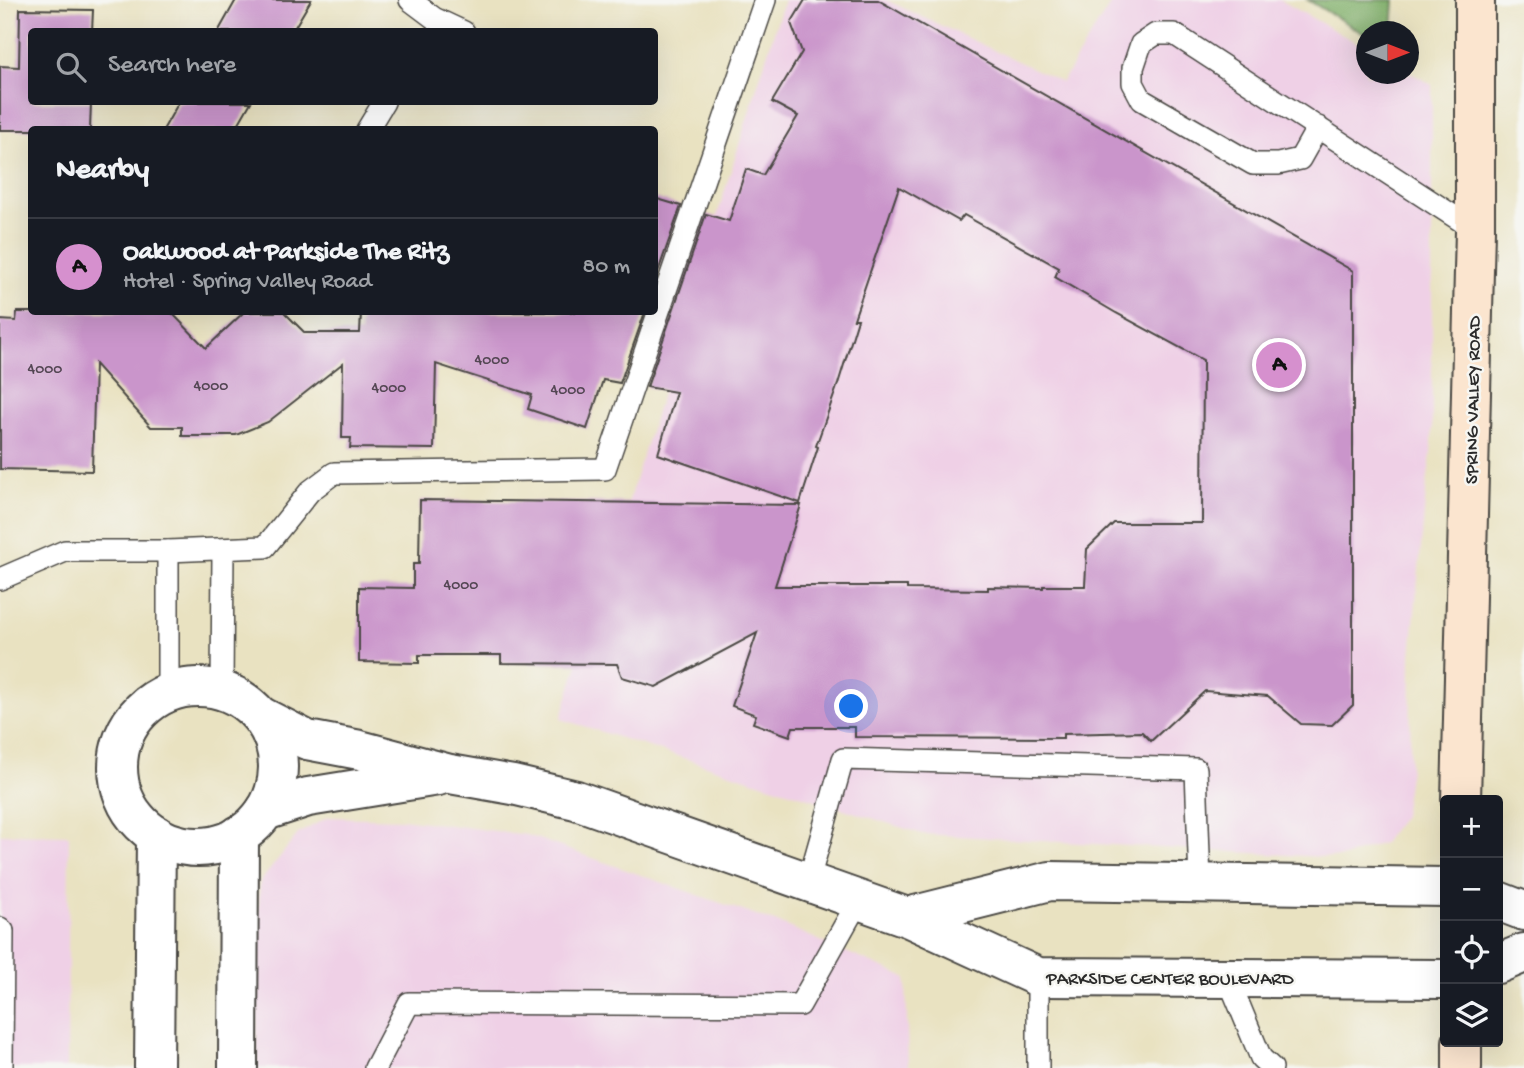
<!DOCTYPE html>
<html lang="en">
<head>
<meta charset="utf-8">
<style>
	:root { --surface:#171b24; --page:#20242c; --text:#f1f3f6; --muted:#9ea1a6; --line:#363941; --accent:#d690ce }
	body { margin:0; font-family:"Gochi Hand",sans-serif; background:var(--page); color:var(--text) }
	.controls { position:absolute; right:21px; bottom:21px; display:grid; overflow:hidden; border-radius:7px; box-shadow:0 7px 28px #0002 }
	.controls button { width:63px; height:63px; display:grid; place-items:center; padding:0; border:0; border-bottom:2px solid var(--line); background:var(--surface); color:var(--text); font:35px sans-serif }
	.compass { position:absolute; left:1356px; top:21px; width:63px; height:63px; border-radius:50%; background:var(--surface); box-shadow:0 7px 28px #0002; rotate:90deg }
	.you { position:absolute; left:852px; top:707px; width:24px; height:24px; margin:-18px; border:5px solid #fff; border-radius:50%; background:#1a73e8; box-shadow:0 0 0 10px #1a73e833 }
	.badge { display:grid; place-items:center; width:46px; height:46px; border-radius:50%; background:var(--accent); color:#111; font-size:23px; font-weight:700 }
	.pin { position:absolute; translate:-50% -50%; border:4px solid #fff; box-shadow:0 2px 7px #0006 }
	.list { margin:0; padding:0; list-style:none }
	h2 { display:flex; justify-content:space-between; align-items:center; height:91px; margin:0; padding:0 28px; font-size:30px }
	h2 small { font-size:23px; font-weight:400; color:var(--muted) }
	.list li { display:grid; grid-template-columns:46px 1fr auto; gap:21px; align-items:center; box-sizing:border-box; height:98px; padding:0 28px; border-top:2px solid var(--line) }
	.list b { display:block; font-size:26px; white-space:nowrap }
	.list p { margin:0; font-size:23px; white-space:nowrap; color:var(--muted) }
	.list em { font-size:23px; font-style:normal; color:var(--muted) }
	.icon { flex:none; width:38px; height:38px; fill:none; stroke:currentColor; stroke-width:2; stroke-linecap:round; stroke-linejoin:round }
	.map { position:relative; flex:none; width:1524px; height:1068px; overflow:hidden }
	.search { position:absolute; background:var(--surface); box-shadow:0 7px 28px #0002; left:28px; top:28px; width:630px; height:77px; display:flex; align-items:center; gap:18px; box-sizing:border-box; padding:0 24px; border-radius:7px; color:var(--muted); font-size:26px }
	.panel { position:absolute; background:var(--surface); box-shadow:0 7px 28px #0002; left:28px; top:126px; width:630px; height:189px; border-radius:7px }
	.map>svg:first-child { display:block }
	.built { fill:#efd0e6 }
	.forest { fill:#7faf68; stroke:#556d4a; stroke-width:2 }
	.building { fill:#ca95cb }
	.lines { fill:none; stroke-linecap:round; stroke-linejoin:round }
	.service-casing { stroke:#484642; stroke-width:24 }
	.minor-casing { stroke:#484642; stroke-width:42 }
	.secondary-casing { stroke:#484642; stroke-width:42 }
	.service { stroke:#fff; stroke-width:21 }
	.minor { stroke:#fff; stroke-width:38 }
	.secondary { stroke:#fbe5cf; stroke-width:38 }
	.labels { text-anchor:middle; stroke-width:5; stroke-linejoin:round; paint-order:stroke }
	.number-label { font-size:16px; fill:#534653 }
	.street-label { font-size:19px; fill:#2b2b2b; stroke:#f6f6f2 }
</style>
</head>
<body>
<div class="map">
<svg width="1524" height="1068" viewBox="0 0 1524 1068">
	<rect width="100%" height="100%" fill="#f6f6f2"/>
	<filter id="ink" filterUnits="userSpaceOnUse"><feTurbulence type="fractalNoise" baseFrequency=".0143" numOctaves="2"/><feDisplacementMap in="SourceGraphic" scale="14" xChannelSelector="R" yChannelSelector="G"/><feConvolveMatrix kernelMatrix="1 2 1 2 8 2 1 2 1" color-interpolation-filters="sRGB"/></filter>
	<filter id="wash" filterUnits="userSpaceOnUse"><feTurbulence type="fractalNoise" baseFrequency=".00686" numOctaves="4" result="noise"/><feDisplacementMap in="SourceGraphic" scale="28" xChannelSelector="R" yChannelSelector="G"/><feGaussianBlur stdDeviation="1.57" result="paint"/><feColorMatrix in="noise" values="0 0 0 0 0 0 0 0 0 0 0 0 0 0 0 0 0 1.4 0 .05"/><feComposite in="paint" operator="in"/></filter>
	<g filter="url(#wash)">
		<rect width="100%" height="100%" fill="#e9e2c1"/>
		<g class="built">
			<path d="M 784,0 L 886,0 L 1062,82 L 1113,0 L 1280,0 L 1366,48 L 1366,74 L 1408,74 L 1409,72 L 1432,85 L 1432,445 L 1426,492 L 1411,655 L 1410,768 L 1403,816 L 1383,843 L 1341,858 L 922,834 L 561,719 Z"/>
			<path d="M 328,817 L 402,819 L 527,835 L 786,926 L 906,978 L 908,1068 L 257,1068 L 257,946 L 260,882 L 298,834 Z"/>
			<path d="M 0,834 L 69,835 L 67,1068 L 0,1068 Z"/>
		</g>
		<path class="forest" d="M 1308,0 L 1394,0 L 1392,31 L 1366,32 L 1366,35 Z"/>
		<g id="blocks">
			<g class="building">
				<path d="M 236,0 L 311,0 L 292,32 L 218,32 Z"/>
				<path d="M 805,0 L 878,0 L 1353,271 L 1353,705 L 1332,725 L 1301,724 L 1268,696 L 1205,691 L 1151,741 L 1142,732 L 1063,734 L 1063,738 L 855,737 L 855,727 L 793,727 L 790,736 L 753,723 L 756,715 L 732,706 L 757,633 L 656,687 L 622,677 L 617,664 L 501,663 L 501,655 L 419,655 L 419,663 L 359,662 L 359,587 L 413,588 L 413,564 L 419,564 L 420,500 L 801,505 L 775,586 L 907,586 L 907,589 L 988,590 L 988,587 L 1043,588 L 1043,586 L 1085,586 L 1087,549 L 1114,523 L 1202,523 L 1203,360 L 1116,313 L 1055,277 L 1059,268 L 964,215 L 959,221 L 899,187 L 854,319 L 858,319 L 838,384 L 816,446 L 818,447 L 800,503 L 658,454 L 676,392 L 647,387 L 706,214 L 729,221 L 746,169 L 763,175 L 798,116 L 772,102 L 802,52 L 791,23 Z"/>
				<path d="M 20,9 L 93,10 L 92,32 L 32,32 L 32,102 L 91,102 L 90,130 L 0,130 L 0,66 L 19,67 Z"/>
				<path d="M 179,102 L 251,102 L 235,130 L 163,130 Z"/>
				<path d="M 654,198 L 681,206 L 654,283 Z"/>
				<path d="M 17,312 L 171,312 L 206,348 L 244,312 L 284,312 L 305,333 L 360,333 L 361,312 L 645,312 L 620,383 L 603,380 L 587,429 L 528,409 L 532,395 L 436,364 L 434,449 L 350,448 L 351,438 L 342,438 L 343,363 L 268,422 L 236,435 L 223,435 L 223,436 L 182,436 L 182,427 L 151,427 L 95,364 L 92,471 L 0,469 L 0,320 L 16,321 Z"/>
			</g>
		</g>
	</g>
	<g filter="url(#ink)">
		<use href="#blocks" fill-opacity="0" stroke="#484642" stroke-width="2"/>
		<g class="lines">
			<g class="service-casing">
				<g id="service">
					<path d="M 410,0 L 434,18 L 464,32"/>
					<path d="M 1318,127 L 1300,159 L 1278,164 L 1253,164 L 1142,100 L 1133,83 L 1133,68 L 1141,44 L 1156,34 L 1174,34 L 1475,230"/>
					<path d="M 367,130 L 384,102"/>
					<path d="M 168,551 L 168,694"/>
					<path d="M 0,579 L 65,551 L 168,551 L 265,547 L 310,491 L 334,473 L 605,469 L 765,0"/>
					<path d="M 222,690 L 223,550"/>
					<path d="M 808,883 L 843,759 L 1196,769 L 1200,883"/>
					<path d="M 0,928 L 3,931 L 2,1068"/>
					<path d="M 1228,978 L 1261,1058 L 1272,1068"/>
					<path d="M 375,1068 L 409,1003 L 800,1005 L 859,900"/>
					<path d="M 1038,1068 L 1038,977"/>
				</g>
			</g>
			<g class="minor-casing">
				<g id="minor">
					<circle cx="198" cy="767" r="80"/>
					<path d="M 260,716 L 307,740 L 360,750 L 450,774 L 513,785 L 576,800 L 907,917 L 1038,977 L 1445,979"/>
					<path d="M 265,811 L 308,797 L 438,776"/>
					<path d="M 1498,901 L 1524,911"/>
					<path d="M 907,917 L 1050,881 L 1445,887"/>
					<path d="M 1498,964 L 1524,953"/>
					<path d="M 154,1068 L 156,835"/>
					<path d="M 238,1068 L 239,835"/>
				</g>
			</g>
			<g class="secondary-casing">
				<g id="secondary">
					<path d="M 1461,800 L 1475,230 L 1475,0"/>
					<path d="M 1462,1042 L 1462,1068"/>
				</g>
			</g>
			<use href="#service" class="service"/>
			<use href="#minor" class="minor"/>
			<use href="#secondary" class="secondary"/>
		</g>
	</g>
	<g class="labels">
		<g class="number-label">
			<text x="492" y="364">4000</text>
			<text x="45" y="373">4000</text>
			<text x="211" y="390">4000</text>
			<text x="389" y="392">4000</text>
			<text x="568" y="394">4000</text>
			<text x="461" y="589">4000</text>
		</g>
		<g class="street-label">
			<text transform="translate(1471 400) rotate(-89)" y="7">SPRING VALLEY ROAD</text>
			<text x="1170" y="984">PARKSIDE CENTER BOULEVARD</text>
		</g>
	</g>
</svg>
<div class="controls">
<button>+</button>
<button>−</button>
<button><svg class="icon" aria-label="locate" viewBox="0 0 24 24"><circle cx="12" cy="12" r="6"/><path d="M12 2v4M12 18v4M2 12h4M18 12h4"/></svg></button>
<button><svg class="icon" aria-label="layers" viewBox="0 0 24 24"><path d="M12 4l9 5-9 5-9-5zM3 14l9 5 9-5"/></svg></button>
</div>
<svg class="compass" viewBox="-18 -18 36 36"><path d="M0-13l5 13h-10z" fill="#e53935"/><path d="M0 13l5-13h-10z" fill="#9ea1a6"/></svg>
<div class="you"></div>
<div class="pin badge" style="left:1279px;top:365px">A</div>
<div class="search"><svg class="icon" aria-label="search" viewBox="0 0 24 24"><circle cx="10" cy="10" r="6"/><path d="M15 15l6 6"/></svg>Search here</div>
<section class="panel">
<h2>Nearby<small></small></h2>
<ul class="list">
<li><span class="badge">A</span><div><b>Oakwood at Parkside The Ritz</b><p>Hotel · Spring Valley Road</p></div><em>80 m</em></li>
</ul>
</section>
</div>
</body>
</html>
